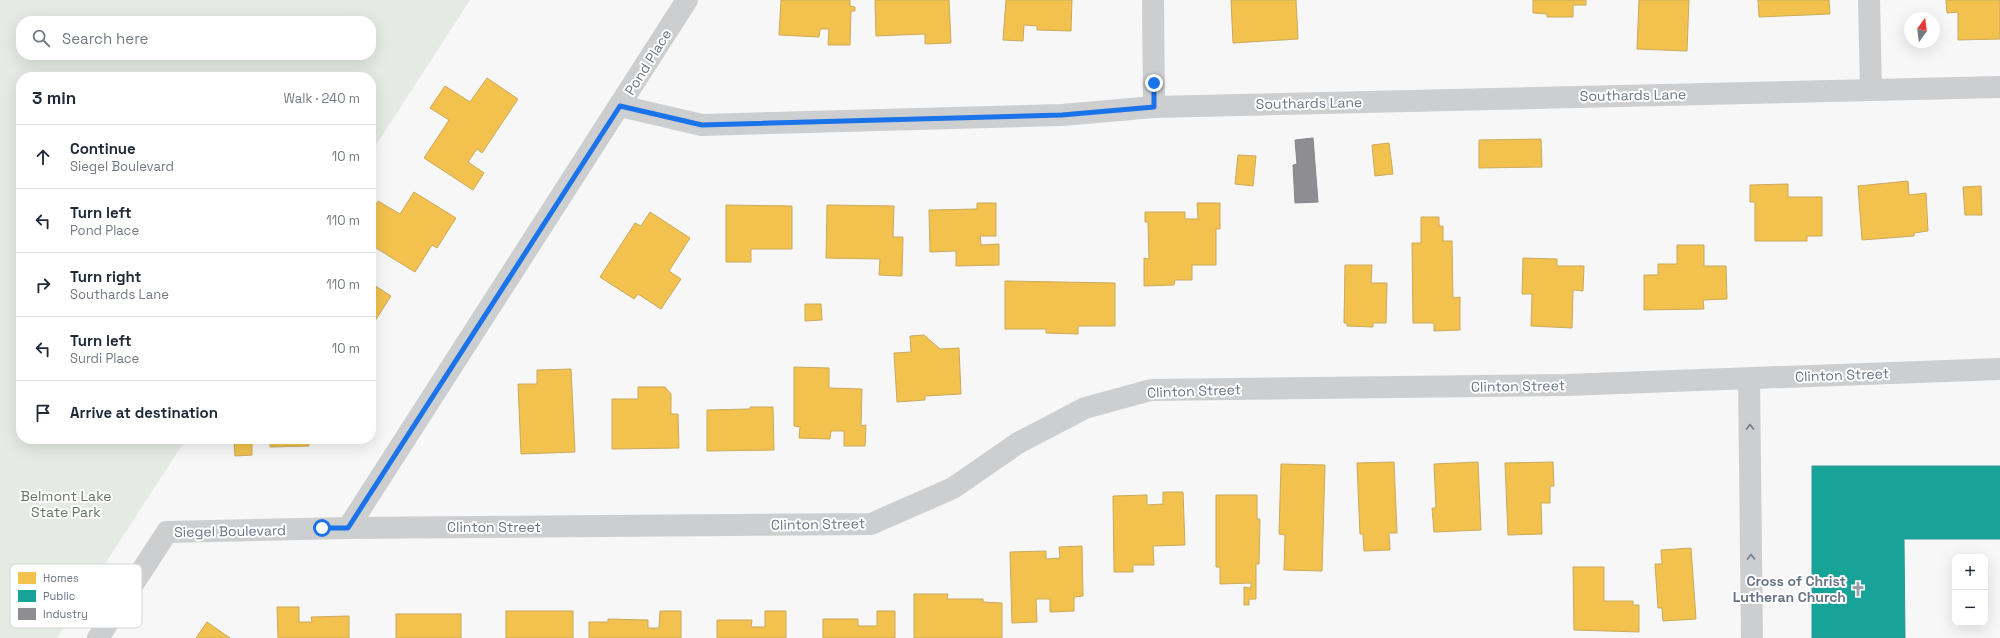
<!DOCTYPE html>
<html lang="en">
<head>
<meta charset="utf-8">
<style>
	:root { --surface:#fff; --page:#f2f2f3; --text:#1f2937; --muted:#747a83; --line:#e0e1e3 }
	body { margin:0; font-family:"Space Grotesk",sans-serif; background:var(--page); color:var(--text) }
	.controls { position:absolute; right:12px; bottom:12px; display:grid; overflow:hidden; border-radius:8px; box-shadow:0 4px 16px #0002 }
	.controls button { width:36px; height:36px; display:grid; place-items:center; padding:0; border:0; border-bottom:1px solid var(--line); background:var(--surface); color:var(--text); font:20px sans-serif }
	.compass { position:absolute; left:1904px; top:12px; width:36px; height:36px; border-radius:50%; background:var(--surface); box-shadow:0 4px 16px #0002; rotate:14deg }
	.stop { position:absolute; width:12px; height:12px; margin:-9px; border:3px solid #1a73e8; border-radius:50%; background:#fff }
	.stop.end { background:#1a73e8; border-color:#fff; box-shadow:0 1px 4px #0008 }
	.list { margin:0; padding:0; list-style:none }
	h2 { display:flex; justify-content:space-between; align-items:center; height:52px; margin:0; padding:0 16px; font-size:17px }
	h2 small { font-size:13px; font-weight:400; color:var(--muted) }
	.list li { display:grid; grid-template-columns:26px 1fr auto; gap:12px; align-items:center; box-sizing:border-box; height:64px; padding:0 16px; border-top:1px solid var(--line) }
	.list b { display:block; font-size:15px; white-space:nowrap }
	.list p { margin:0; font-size:13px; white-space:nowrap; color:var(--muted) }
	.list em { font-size:13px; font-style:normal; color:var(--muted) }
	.icon { flex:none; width:22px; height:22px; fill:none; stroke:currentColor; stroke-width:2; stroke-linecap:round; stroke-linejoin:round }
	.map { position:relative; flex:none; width:2000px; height:638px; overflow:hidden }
	.search { position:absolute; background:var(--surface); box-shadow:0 4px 16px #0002; left:16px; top:16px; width:360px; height:44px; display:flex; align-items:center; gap:10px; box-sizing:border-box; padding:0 14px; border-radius:16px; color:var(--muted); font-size:15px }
	.panel { position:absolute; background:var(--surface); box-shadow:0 4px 16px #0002; left:16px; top:72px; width:360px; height:372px; border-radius:16px }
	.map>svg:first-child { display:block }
	.green { fill:#e6eae5; fill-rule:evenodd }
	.homes { fill:#f2c14e; stroke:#c9aa5e }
	.public { fill:#17a398; stroke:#309592 }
	.industry { fill:#8d8d92; stroke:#82868e }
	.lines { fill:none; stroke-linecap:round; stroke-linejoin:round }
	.minor { stroke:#cdced0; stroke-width:22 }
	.oneway { stroke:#737d8c }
	.route { stroke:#1a73e8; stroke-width:5 }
	.labels { text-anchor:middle; stroke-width:4; stroke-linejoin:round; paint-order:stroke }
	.street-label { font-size:14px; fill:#697485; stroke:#fff }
	.park-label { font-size:14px; fill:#657763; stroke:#fff }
	.poi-label { font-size:14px; font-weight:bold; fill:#697485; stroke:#fff; text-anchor:end }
	.key { fill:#fff; stroke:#d2d5da; stroke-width:1 }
	.key-label { font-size:11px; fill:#697485 }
</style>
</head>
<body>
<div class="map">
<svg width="2000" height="638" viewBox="0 0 2000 638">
	<rect width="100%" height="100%" fill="#f7f7f7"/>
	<path class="green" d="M 0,0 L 470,0 L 371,153 L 371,77 L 21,77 L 21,439 L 186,439 L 57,638 L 0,638 ZM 21,21 L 371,21 L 371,55 L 21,55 Z"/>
	<g class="homes">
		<path d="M 781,0 L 850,0 L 850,6 L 855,7 L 855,11 L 851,11 L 850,45 L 828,45 L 829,29 L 820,29 L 819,37 L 779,35 Z"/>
		<path d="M 875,0 L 949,0 L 951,43 L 925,44 L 925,34 L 876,36 Z"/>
		<path d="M 1006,0 L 1072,0 L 1071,31 L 1037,30 L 1037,26 L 1024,25 L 1023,41 L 1003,40 Z"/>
		<path d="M 1231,0 L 1296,0 L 1298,39 L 1233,43 Z"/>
		<path d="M 1533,0 L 1586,0 L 1586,5 L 1573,5 L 1573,17 L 1547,17 L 1547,14 L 1533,13 Z"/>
		<path d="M 1639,0 L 1689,0 L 1687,51 L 1637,49 Z"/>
		<path d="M 1758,0 L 1829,0 L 1830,14 L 1759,17 Z"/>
		<path d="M 1946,0 L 2000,0 L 2000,39 L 1958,40 L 1958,12 L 1947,13 Z"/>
		<path d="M 487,78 L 518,99 L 482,153 L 477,149 L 468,162 L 484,173 L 473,190 L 424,158 L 449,120 L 430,108 L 445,86 L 470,102 Z"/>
		<path d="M 1541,139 L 1542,167 L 1479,168 L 1479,140 Z"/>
		<path d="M 1389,143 L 1393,174 L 1375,176 L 1372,145 Z"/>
		<path d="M 1238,155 L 1256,156 L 1253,186 L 1235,184 Z"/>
		<path d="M 1908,181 L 1909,195 L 1926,193 L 1928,231 L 1914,233 L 1914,236 L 1862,240 L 1858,186 Z"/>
		<path d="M 1788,184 L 1788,197 L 1822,197 L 1822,236 L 1807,236 L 1807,241 L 1755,241 L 1755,202 L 1750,202 L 1750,185 Z"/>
		<path d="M 1981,186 L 1982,215 L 1965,215 L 1963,187 Z"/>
		<path d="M 414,192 L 456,218 L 437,248 L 432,245 L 415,272 L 371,245 L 371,213 L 378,201 L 400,214 Z"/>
		<path d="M 977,203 L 996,203 L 996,236 L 980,236 L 981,245 L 999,244 L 999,265 L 956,266 L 956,251 L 930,252 L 929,210 L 977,209 Z"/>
		<path d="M 1197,203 L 1220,203 L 1220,229 L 1216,229 L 1216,265 L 1192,265 L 1192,280 L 1175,280 L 1174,285 L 1144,286 L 1144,258 L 1149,259 L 1148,222 L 1145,222 L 1145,212 L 1185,212 L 1185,219 L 1198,219 Z"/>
		<path d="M 726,205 L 792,206 L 792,249 L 751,249 L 751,262 L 726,262 Z"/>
		<path d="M 827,205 L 894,206 L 893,237 L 903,237 L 902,276 L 879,275 L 880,259 L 826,258 Z"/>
		<path d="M 650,212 L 690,238 L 669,271 L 681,279 L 661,309 L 638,294 L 634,299 L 600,277 L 635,223 L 641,226 Z"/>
		<path d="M 1421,217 L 1439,217 L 1439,226 L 1443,226 L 1443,241 L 1452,241 L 1453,298 L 1460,297 L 1460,330 L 1434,331 L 1434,323 L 1413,323 L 1412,243 L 1421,243 Z"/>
		<path d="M 1677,245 L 1704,245 L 1704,266 L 1726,266 L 1727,299 L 1703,300 L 1704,309 L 1644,310 L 1644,275 L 1658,275 L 1658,264 L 1677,264 Z"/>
		<path d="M 1523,258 L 1557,259 L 1557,266 L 1584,266 L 1583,291 L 1573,290 L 1572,328 L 1531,326 L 1532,294 L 1522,294 Z"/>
		<path d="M 1345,265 L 1372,265 L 1371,283 L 1387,283 L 1386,323 L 1373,323 L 1373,327 L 1347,326 L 1347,323 L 1344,323 Z"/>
		<path d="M 1005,281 L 1115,283 L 1115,326 L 1078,326 L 1078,334 L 1046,333 L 1046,329 L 1005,329 Z"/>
		<path d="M 371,283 L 391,296 L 371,327 Z"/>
		<path d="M 805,304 L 821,304 L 822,320 L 805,321 Z"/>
		<path d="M 924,335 L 940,349 L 959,348 L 961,394 L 925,396 L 925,400 L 897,402 L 894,353 L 911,352 L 910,336 Z"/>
		<path d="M 794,367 L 829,368 L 829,388 L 862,389 L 861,426 L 866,425 L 865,446 L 844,446 L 844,431 L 831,431 L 830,439 L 799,438 L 800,427 L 794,426 Z"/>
		<path d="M 571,369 L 575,452 L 521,454 L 518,384 L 537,384 L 537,370 Z"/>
		<path d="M 638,387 L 665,387 L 671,394 L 671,414 L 678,414 L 679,448 L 612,449 L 612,399 L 638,399 Z"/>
		<path d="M 750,407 L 773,407 L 774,450 L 707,451 L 707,410 L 750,409 Z"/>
		<path d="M 234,439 L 262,439 L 252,439 L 252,455 L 235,456 Z"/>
		<path d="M 270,439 L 308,439 L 309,446 L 270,447 Z"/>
		<path d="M 1394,462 L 1397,533 L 1389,533 L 1390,550 L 1364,551 L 1363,534 L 1360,534 L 1357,463 Z"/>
		<path d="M 1478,462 L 1481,530 L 1434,532 L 1432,508 L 1436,508 L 1434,464 Z"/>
		<path d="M 1553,462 L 1554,486 L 1550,486 L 1550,503 L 1541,503 L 1542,534 L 1508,535 L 1505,463 Z"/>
		<path d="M 1281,464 L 1325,465 L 1322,571 L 1284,570 L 1285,535 L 1279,534 Z"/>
		<path d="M 1163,492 L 1183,492 L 1185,545 L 1153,546 L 1154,565 L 1133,565 L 1133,572 L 1114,572 L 1113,496 L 1147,495 L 1147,505 L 1163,504 Z"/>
		<path d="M 1216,495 L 1257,495 L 1257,519 L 1260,519 L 1259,564 L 1256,564 L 1256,599 L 1249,599 L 1249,605 L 1244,605 L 1244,587 L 1251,588 L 1251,583 L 1220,584 L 1220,567 L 1216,567 Z"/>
		<path d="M 1082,546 L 1083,596 L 1074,597 L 1074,611 L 1050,612 L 1050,599 L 1036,599 L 1037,622 L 1012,623 L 1010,552 L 1046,551 L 1046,559 L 1060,558 L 1059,547 Z"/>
		<path d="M 1691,548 L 1696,619 L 1663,621 L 1662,608 L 1658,608 L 1655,564 L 1662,564 L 1661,550 Z"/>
		<path d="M 1573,567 L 1604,567 L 1604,601 L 1633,601 L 1633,605 L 1639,605 L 1639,632 L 1574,630 Z"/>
		<path d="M 914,594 L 948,594 L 947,599 L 983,599 L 983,602 L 1002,603 L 1002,638 L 914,638 Z"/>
		<path d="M 277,607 L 299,607 L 299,622 L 312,622 L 311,617 L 349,616 L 349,638 L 278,638 Z"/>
		<rect x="506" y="611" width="67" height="27"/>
		<path d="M 660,611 L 681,611 L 681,638 L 589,638 L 589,622 L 608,622 L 608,619 L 648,620 L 648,628 L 659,628 Z"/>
		<path d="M 765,611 L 786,611 L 786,638 L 717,638 L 717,620 L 752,620 L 751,627 L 765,627 Z"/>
		<path d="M 877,611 L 895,611 L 895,638 L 823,638 L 823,619 L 858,619 L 858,626 L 877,626 Z"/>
		<rect x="396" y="614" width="65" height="24"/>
		<path d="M 207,622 L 230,638 L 196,638 Z"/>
	</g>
	<path class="public" d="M 1812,466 L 2000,466 L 2000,539 L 1904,539 L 1905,638 L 1812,638 Z"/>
	<path class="industry" d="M 1313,138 L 1318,202 L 1295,203 L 1293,165 L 1297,164 L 1295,140 Z"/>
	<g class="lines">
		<g class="minor">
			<path d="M 1153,0 L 1154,107"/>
			<path d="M 1869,0 L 1871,90"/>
			<path d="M 620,106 L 702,125 L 1062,115 L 1154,107 L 2000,87"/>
			<path d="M 1749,379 L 1752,638"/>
			<path d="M 348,528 L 687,0"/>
			<path d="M 98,638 L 167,532 L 348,528 L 871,524 L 953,488 L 1018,443 L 1085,408 L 1151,390 L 1566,385 L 2000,369"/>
		</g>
	</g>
	<defs><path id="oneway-chevron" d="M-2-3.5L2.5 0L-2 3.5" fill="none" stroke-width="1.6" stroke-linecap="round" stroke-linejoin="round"/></defs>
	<g class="oneway">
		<use href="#oneway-chevron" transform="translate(1750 427) rotate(-91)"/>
		<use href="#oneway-chevron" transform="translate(1751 557) rotate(-91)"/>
	</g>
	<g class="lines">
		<path class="route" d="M 322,528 L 348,528 L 620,106 L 702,125 L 1062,115 L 1154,107 L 1154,83"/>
	</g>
	<defs>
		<g id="church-bare" transform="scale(1.2)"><path d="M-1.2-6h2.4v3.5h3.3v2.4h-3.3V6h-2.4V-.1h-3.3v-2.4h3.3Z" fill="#9ba2ad" stroke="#fff" stroke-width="2.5" paint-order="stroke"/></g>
	</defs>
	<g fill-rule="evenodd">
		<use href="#church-bare" x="1858" y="589"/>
	</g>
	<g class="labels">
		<g class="street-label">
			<text transform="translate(648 62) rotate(-58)" y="5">Pond Place</text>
			<text transform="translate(1633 95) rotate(-1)" y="5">Southards Lane</text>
			<text transform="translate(1309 103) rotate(-1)" y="5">Southards Lane</text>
			<text transform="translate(1842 375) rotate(-2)" y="5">Clinton Street</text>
			<text transform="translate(1518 386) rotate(-1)" y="5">Clinton Street</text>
			<text transform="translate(1194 391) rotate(-2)" y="5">Clinton Street</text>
			<text transform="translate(818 524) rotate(-1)" y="5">Clinton Street</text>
			<text x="494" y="532">Clinton Street</text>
			<text transform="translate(230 531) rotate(-1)" y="5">Siegel Boulevard</text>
		</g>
		<g class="park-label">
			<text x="66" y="501">Belmont Lake<tspan x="66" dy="16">State Park</tspan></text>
		</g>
		<g class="poi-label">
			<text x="1846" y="586">Cross of Christ<tspan x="1846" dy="16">Lutheran Church</tspan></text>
		</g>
	</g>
	<rect x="10" y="564" width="132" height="64" rx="6" class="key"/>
	<rect x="18" y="572" width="18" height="12" fill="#f2c14e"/>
	<rect x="18" y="590" width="18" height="12" fill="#17a398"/>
	<rect x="18" y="608" width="18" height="12" fill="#8d8d92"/>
	<g class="key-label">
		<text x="43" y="582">Homes</text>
		<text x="43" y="600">Public</text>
		<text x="43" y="618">Industry</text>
	</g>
</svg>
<div class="controls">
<button>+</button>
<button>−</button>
</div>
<svg class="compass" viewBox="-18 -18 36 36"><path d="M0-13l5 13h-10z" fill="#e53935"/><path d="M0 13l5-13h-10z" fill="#747a83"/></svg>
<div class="stop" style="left:322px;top:528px"></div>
<div class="stop end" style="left:1154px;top:83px"></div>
<div class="search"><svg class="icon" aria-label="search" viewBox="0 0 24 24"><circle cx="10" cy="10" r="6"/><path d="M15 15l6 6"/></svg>Search here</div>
<section class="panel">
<h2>3 min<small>Walk · 240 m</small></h2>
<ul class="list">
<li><svg class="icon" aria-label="ahead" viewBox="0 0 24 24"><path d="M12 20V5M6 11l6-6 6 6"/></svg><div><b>Continue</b><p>Siegel Boulevard</p></div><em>10 m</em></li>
<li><svg class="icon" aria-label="left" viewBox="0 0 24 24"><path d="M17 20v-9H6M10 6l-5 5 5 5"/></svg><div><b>Turn left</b><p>Pond Place</p></div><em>110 m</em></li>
<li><svg class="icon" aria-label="right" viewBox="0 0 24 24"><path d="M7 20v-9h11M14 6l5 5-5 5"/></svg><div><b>Turn right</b><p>Southards Lane</p></div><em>110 m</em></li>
<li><svg class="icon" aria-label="left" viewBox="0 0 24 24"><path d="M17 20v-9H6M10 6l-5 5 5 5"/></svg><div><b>Turn left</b><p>Surdi Place</p></div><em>10 m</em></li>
<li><svg class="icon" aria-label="arrive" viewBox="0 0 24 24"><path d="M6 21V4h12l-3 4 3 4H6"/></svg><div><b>Arrive at destination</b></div></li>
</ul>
</section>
</div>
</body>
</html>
